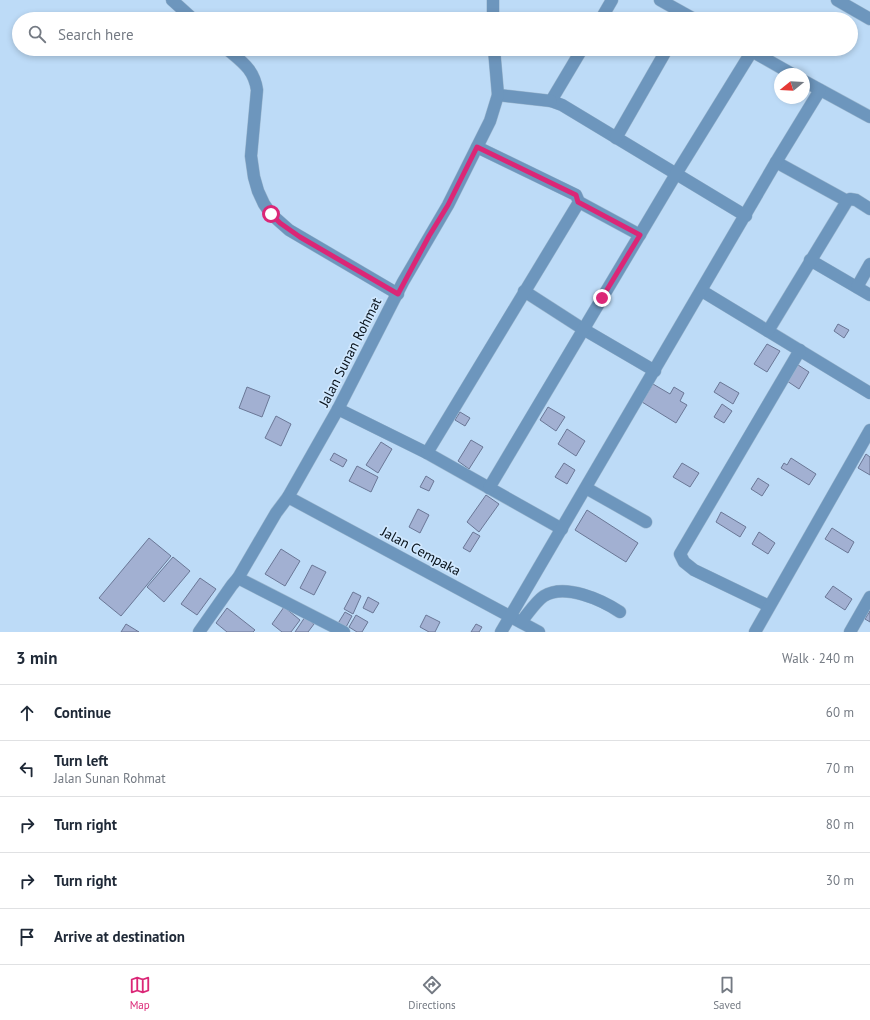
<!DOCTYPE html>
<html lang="en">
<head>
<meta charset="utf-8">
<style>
	:root { --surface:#fff; --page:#f2f2f3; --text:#1f2937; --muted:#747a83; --line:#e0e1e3; --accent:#db2777 }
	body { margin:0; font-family:"PT Sans",sans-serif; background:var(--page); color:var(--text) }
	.compass { position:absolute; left:774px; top:68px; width:36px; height:36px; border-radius:50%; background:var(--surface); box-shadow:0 2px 6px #0003; rotate:252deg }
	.stop { position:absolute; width:12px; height:12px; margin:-9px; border:3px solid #db2777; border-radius:50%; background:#fff }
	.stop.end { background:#db2777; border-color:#fff; box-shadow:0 1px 4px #0008 }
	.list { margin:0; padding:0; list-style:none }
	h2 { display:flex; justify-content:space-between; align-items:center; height:52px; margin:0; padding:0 16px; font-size:17px }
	h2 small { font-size:13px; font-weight:400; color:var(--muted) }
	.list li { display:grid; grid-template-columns:26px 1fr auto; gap:12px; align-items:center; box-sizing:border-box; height:56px; padding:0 16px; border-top:1px solid var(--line) }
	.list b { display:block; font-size:15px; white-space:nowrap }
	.list p { margin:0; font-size:13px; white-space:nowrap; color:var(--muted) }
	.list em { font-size:13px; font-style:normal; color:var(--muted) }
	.icon { flex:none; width:22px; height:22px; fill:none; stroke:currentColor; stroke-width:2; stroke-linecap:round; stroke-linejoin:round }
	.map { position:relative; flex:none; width:870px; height:632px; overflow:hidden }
	.search { position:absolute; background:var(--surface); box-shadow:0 2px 6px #0003; left:12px; right:12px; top:12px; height:44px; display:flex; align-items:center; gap:10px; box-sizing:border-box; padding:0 14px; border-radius:22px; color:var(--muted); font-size:15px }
	.sheet { height:332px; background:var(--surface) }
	nav { display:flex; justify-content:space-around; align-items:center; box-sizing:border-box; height:56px; border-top:1px solid var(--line); background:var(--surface); font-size:11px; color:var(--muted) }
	nav a { display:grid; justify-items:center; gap:2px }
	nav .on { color:var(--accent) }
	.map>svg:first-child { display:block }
	.building { fill:#a2b0d2; stroke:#6a7796 }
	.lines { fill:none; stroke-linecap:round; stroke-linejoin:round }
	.minor-casing { stroke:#9cb7cf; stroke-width:13 }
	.minor { stroke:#6d96bd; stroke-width:12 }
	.route { stroke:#db2777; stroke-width:5 }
	.labels { text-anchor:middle; stroke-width:3.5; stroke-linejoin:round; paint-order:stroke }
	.street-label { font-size:14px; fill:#07111a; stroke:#cfe7fe }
</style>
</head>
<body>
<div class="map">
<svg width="870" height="632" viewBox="0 0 870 632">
	<rect width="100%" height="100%" fill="#bddbf7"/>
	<g class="building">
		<path d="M 838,324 L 849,330 L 844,338 L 834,331 Z"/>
		<path d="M 767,344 L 780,351 L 767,372 L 754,364 Z"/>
		<path d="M 795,363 L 809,372 L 799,389 L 784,379 Z"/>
		<path d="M 720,382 L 739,393 L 733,404 L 714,392 Z"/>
		<path d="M 653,384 L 670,394 L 674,387 L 684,393 L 680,401 L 687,405 L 676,423 L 642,402 Z"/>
		<path d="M 247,387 L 270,396 L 262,417 L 239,408 Z"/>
		<path d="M 722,404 L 732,411 L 724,423 L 714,417 Z"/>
		<path d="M 548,407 L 565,417 L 556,431 L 540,420 Z"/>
		<path d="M 460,412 L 470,418 L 465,426 L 455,420 Z"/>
		<path d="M 276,416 L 291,424 L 281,446 L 265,438 Z"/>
		<path d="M 567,429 L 585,441 L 576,456 L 558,444 Z"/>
		<path d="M 471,440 L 483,447 L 469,469 L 458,461 Z"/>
		<path d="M 381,442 L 392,449 L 378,473 L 366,465 Z"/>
		<path d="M 334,453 L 347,460 L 343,467 L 330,460 Z"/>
		<path d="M 866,454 L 870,457 L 870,475 L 858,468 Z"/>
		<path d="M 791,458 L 816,474 L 809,485 L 781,468 L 784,463 L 787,465 Z"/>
		<path d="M 564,463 L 575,470 L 567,484 L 555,477 Z"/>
		<path d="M 682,463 L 699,473 L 690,487 L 673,477 Z"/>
		<path d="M 357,466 L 378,477 L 371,492 L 349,481 Z"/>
		<path d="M 426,476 L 434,481 L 429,491 L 420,487 Z"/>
		<path d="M 758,478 L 769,485 L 762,496 L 751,489 Z"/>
		<path d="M 486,495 L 499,504 L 479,532 L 467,522 Z"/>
		<path d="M 418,509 L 429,515 L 420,533 L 409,527 Z"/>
		<path d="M 587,510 L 638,543 L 626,562 L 575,530 Z"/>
		<path d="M 721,512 L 746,527 L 740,537 L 716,522 Z"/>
		<path d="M 832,528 L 854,542 L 848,553 L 825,539 Z"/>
		<path d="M 473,532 L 480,536 L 470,552 L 463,548 Z"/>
		<path d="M 759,532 L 775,543 L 768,554 L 752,544 Z"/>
		<path d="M 149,538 L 171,556 L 121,616 L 99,598 Z"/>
		<path d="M 281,549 L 300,561 L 285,586 L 265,574 Z"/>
		<path d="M 173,557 L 190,571 L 164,602 L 147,587 Z"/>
		<path d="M 312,565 L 326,572 L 314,595 L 300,588 Z"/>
		<path d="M 200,578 L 216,589 L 197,615 L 181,604 Z"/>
		<path d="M 833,586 L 852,599 L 845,610 L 825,597 Z"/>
		<path d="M 353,592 L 361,596 L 353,614 L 344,609 Z"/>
		<path d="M 368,597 L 379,603 L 373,613 L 363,608 Z"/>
		<path d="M 284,607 L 300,620 L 291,632 L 282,632 L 272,624 Z"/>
		<path d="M 227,608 L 255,630 L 253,632 L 227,632 L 216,623 Z"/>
		<path d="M 870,611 L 870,622 L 865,619 Z"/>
		<path d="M 345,612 L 352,616 L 345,629 L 337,625 Z"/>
		<path d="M 356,615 L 368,622 L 362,632 L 357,632 L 349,627 Z"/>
		<path d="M 426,615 L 440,622 L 435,632 L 429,632 L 420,627 Z"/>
		<path d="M 305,617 L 314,624 L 308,632 L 295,632 Z"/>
		<path d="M 126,624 L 139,632 L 121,632 Z"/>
		<path d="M 476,624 L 482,627 L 479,632 L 471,632 Z"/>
	</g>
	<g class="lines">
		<g class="minor-casing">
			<g id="minor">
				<path d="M 172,0 L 193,19"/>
				<path d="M 660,0 L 694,19"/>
				<path d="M 837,0 L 870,19"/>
				<path d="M 493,19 L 493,0"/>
				<path d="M 601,19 L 612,0"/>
				<path d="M 227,49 C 242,62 254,69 257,90 L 251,156 L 254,177 L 258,191 L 264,204 L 271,214 L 289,230 L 398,294"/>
				<path d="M 582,49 L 551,101 L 562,105 L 746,216"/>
				<path d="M 748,49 L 792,74"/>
				<path d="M 804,81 L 870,117"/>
				<path d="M 498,95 L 551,101"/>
				<path d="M 616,138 L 667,49"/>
				<path d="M 776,162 L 847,201"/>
				<path d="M 579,202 L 640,235"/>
				<path d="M 810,260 L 870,295"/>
				<path d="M 857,287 L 870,264"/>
				<path d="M 524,291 L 583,329 L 655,371"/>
				<path d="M 702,291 L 870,393"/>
				<path d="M 768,331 L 847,201 L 850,199 L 856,200 L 870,209"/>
				<path d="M 338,409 L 427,453 L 562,529"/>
				<path d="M 427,453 L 579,202 L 576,195 L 477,147"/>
				<path d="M 489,488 L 676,174 L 752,51"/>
				<path d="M 586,488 L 646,522"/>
				<path d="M 288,497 L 539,632"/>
				<path d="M 238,578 L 344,632"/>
				<path d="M 769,606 L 694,570 L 684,562 L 680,554 L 800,350"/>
				<path d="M 521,622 C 527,615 536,601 544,596 C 565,583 602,600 620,612"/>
				<path d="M 199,632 L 232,585 L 238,578 L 276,513 L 288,497 L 338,409 L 403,282 L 448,205 L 490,121 L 498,95 L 494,49"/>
				<path d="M 501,632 L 776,162 L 820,90"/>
				<path d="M 755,632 L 870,430"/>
				<path d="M 850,632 L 870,597"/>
			</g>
		</g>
		<use href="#minor" class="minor"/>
	</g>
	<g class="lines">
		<path class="route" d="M 271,214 L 280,223 L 300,237 L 398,294 L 429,236 L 448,205 L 477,147 L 576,195 L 578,202 L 640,235 L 602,298"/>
	</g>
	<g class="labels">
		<g class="street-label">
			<text transform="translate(350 352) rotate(-63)" y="5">Jalan Sunan Rohmat</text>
			<text transform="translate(421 551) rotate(28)" y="5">Jalan Cempaka</text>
		</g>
	</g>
</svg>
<svg class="compass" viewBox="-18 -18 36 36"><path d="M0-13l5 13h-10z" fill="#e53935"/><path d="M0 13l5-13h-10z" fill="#747a83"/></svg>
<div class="stop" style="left:271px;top:214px"></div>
<div class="stop end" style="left:602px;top:298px"></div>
<div class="search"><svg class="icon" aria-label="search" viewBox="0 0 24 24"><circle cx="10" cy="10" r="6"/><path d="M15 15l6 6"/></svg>Search here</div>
</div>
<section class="sheet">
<h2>3 min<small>Walk · 240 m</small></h2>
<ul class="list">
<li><svg class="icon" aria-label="ahead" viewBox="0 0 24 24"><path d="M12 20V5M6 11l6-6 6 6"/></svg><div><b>Continue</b></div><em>60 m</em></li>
<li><svg class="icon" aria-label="left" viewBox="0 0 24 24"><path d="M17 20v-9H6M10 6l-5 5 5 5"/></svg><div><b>Turn left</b><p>Jalan Sunan Rohmat</p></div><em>70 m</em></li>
<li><svg class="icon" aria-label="right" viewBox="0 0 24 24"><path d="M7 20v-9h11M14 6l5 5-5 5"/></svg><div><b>Turn right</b></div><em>80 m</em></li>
<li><svg class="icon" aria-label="right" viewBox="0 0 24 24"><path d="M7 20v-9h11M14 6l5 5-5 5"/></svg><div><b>Turn right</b></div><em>30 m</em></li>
<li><svg class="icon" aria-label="arrive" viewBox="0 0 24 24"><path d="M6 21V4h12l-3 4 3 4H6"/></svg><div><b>Arrive at destination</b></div></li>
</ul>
</section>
<nav>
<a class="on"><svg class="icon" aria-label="map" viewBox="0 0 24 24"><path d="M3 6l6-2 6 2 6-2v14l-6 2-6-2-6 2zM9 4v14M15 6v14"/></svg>Map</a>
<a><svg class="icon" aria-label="directions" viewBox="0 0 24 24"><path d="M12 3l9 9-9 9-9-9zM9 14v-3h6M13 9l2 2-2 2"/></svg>Directions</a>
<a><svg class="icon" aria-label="saved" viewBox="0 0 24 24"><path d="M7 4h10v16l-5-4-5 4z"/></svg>Saved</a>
</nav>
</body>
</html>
